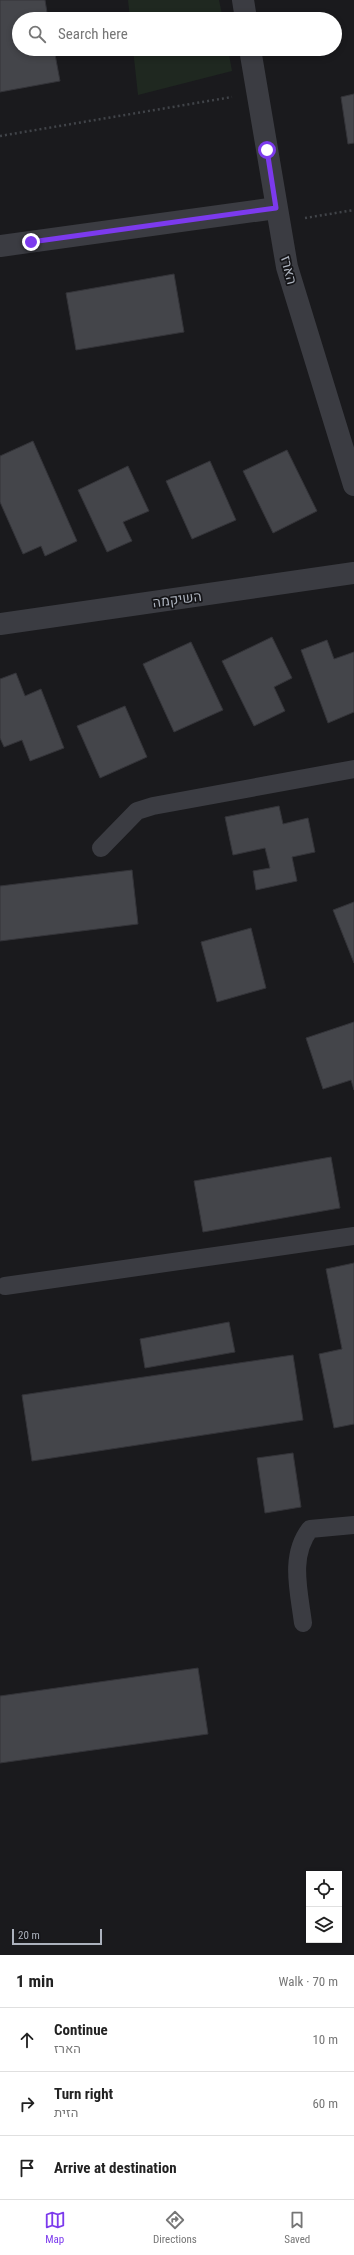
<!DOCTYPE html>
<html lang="en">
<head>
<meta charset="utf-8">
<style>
	:root { --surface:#fff; --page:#f2f2f2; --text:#222; --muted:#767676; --line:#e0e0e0; --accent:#7c3aed }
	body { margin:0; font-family:"Roboto Condensed",Heebo,sans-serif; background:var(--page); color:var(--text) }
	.controls { position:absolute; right:12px; bottom:12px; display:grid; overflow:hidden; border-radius:0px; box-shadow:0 2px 6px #0003 }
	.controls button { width:36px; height:36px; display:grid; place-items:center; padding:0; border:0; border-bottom:1px solid var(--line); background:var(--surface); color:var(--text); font:20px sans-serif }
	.scale { position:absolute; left:12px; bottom:10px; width:90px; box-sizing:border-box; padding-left:4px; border:2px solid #acb2bd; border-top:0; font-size:11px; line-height:14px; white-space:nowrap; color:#acb2bd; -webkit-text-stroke:3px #151518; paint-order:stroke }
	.stop { position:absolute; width:12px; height:12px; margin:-9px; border:3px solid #7c3aed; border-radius:50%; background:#fff }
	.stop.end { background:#7c3aed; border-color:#fff; box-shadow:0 1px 4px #0008 }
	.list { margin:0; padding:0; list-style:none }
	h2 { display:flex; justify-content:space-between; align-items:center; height:52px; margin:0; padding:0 16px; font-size:17px }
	h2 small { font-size:13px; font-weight:400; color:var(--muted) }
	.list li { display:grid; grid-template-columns:26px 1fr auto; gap:12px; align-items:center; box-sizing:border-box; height:64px; padding:0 16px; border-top:1px solid var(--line) }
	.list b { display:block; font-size:15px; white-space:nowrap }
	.list p { margin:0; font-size:13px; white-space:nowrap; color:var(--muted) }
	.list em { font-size:13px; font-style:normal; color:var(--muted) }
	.icon { flex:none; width:22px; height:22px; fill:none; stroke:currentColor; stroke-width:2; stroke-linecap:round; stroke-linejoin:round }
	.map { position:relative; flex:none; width:354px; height:1955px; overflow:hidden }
	.search { position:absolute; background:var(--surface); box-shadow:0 2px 6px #0003; left:12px; right:12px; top:12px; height:44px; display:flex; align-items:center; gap:10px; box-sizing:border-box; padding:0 14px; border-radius:22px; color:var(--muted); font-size:15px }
	.sheet { height:244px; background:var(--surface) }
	nav { display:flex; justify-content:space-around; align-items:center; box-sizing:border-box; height:56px; border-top:1px solid var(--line); background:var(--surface); font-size:11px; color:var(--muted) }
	nav a { display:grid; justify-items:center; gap:2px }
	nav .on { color:var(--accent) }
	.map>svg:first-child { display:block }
	.green { fill:#1f2820 }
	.building { fill:#44454a; stroke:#343439 }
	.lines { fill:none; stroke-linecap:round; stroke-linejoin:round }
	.path { stroke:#414449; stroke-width:2.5; stroke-dasharray:2 3; stroke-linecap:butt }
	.service { stroke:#3b3c42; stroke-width:18 }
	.minor { stroke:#3b3c42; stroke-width:22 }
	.tertiary { stroke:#3b3c42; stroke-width:22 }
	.route { stroke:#7c3aed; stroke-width:5 }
	.labels { text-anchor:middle; stroke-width:3.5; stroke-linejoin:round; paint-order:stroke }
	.street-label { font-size:14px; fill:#acb2bd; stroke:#151518 }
</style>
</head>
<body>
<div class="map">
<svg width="354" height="1955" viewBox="0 0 354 1955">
	<rect width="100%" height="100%" fill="#1a1a1d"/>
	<g class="green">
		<path d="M 128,0 L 219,0 L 223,19 L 130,19 Z"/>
		<path d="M 133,49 L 228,49 L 232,71 L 138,95 Z"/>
	</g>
	<g class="building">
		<path d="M 0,0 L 45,0 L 48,19 L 19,19 L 19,49 L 54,49 L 60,81 L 0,92 Z"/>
		<path d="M 354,94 L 354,143 L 348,144 L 341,97 Z"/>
		<path d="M 174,274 L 184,332 L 76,350 L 66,293 Z"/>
		<path d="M 33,441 L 77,541 L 45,556 L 41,546 L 23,554 L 0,502 L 0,456 Z"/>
		<path d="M 287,450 L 317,511 L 273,533 L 243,471 Z"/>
		<path d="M 210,461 L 236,520 L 192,539 L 166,481 Z"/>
		<path d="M 128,466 L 149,511 L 123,522 L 132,541 L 107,552 L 78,490 Z"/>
		<path d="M 272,637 L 292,678 L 274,687 L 285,711 L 254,726 L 222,661 Z"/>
		<path d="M 327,640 L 334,659 L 354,652 L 354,712 L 328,723 L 301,650 Z"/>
		<path d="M 191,642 L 223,710 L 174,732 L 143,664 Z"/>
		<path d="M 16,673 L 25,696 L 41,689 L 64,748 L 30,761 L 22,740 L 4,747 L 0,738 L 0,679 Z"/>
		<path d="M 125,706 L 147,757 L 100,778 L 77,726 Z"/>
		<path d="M 279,806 L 283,824 L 308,818 L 315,852 L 292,857 L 297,881 L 256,890 L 253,871 L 270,868 L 265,848 L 233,855 L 225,817 Z"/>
		<path d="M 132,870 L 138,924 L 0,941 L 0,886 Z"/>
		<path d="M 354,902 L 354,963 L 333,910 Z"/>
		<path d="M 251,928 L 266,988 L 217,1002 L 201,942 Z"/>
		<path d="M 354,1022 L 354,1090 L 351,1080 L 323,1089 L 306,1038 Z"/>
		<path d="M 331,1157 L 340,1208 L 203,1232 L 194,1181 Z"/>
		<path d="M 354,1263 L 354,1424 L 334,1428 L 319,1354 L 342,1349 L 326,1269 Z"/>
		<path d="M 229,1322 L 235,1352 L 145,1368 L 140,1339 Z"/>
		<path d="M 293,1355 L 303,1420 L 32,1461 L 22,1395 Z"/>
		<path d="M 293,1453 L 301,1507 L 265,1513 L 257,1458 Z"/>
		<path d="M 198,1668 L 208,1734 L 0,1763 L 0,1696 Z"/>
	</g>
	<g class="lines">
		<g class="path">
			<path d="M 0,136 L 232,97"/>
			<path d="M 305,218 L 354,210"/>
		</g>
		<g class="service">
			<path d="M 101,848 L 137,811 L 153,806 L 354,769"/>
			<path d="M 5,1286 L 354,1236"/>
			<path d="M 303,1623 C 299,1591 289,1556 310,1529 L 354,1525"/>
		</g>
		<g class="minor">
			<path d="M 0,246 L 276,208"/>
			<path d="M 0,624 L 354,573"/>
		</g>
		<g class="tertiary">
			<path d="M 243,0 L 246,19"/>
			<path d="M 250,49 L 287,267 L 354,485"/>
		</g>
	</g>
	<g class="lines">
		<path class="route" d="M 31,242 L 276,208 L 267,150"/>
	</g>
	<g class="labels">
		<g class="street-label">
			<text transform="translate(289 270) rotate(76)" y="5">הארז</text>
			<text transform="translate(177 599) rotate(-8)" y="5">השיקמה</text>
		</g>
	</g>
</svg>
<div class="controls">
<button><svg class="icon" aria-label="locate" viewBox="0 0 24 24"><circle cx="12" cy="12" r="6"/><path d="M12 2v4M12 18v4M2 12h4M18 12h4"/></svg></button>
<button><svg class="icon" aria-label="layers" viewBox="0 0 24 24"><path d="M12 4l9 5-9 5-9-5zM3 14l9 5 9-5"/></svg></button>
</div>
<div class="scale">20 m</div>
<div class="stop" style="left:267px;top:150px"></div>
<div class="stop end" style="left:31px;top:242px"></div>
<div class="search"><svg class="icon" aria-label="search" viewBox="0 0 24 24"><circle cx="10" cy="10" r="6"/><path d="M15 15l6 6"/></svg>Search here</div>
</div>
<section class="sheet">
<h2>1 min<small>Walk · 70 m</small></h2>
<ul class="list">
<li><svg class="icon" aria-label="ahead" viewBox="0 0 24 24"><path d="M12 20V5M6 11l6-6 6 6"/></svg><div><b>Continue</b><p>הארז</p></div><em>10 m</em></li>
<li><svg class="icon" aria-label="right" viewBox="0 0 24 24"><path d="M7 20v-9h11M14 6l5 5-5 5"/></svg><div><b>Turn right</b><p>הזית</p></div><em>60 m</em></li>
<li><svg class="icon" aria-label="arrive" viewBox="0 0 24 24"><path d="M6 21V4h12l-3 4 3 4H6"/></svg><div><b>Arrive at destination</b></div></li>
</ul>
</section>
<nav>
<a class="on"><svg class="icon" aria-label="map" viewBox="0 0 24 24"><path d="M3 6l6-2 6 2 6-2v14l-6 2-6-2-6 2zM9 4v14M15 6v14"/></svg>Map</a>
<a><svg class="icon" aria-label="directions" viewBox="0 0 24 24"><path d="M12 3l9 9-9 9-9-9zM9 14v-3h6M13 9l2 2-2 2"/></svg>Directions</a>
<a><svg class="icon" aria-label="saved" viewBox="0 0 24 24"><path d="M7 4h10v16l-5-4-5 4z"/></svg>Saved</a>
</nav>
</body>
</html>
